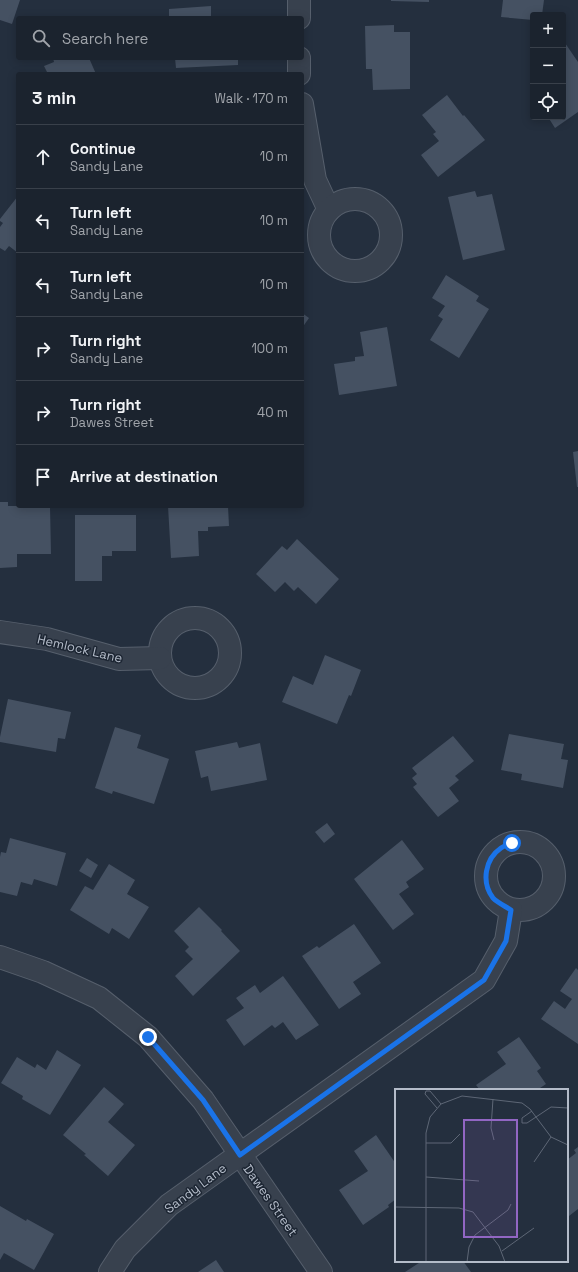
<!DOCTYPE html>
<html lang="en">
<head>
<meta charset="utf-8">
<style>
	:root { --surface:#1b232e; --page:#242b36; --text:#f1f3f6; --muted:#a0a4aa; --line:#39404a }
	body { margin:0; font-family:"Space Grotesk",sans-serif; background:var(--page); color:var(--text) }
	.controls { position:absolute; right:12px; top:12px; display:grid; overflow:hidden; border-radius:4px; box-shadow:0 2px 10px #0003 }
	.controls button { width:36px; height:36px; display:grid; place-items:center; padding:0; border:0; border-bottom:1px solid var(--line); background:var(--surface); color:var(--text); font:20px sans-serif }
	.stop { position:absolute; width:12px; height:12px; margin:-9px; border:3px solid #1a73e8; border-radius:50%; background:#fff }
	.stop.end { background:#1a73e8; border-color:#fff; box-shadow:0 1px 4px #0008 }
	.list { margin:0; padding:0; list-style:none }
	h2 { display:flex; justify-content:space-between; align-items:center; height:52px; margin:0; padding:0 16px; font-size:17px }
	h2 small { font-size:13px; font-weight:400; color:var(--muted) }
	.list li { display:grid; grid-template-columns:26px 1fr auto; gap:12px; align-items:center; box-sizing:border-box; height:64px; padding:0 16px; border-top:1px solid var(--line) }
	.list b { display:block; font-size:15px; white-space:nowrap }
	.list p { margin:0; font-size:13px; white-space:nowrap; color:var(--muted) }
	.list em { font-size:13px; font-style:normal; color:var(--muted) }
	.icon { flex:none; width:22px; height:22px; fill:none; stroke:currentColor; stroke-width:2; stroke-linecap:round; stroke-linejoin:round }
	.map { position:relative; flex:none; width:578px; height:1272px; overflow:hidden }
	.search { position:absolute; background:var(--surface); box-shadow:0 2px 10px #0003; left:16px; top:16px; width:288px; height:44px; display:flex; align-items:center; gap:10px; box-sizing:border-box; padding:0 14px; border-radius:4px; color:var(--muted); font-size:15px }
	.panel { position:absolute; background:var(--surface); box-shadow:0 2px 10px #0003; left:16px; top:72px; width:288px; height:436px; border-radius:4px }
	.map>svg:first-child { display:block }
	.building { fill:#455162 }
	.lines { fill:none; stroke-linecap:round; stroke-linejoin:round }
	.street-casing { stroke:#565f6c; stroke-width:24 }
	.street { stroke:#38414e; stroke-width:22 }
	.route { stroke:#1a73e8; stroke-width:5 }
	.labels { text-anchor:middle; stroke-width:3; stroke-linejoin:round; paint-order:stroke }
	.street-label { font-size:13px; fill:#b4bcc9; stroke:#1d2633 }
	.inset-road { fill:none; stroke:#5e6776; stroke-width:1 }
	.view { fill:#9266c3; fill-opacity:0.15; stroke:#9266c3; stroke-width:2 }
	.inset-edge { fill:none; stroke:#b4bcc9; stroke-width:2 }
</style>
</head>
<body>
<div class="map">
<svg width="578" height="1272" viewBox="0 0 578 1272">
	<rect width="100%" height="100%" fill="#242f3e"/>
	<g class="building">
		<path d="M 0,0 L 20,0 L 12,24 L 0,20 Z"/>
		<path d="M 391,0 L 429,0 L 429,2 L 391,1 Z"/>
		<path d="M 503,0 L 544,0 L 542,15 L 533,15 L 533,20 L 501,17 Z"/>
		<path d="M 211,6 L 211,18 L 169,18 L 169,9 Z"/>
		<path d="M 394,25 L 394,32 L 410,32 L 410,89 L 373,90 L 372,69 L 366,69 L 365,26 Z"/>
		<path d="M 565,43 L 578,62 L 578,112 L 555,128 L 548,117 L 563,117 L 563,45 Z"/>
		<path d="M 53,58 L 89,58 L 96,74 L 48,74 L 44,66 L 54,62 Z"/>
		<path d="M 175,58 L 238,58 L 238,65 L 176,68 Z"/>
		<path d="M 447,95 L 463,116 L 464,115 L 485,140 L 438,177 L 421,155 L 439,141 L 433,134 L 436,132 L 422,115 Z"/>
		<path d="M 475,191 L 477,197 L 492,194 L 505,250 L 463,260 L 448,197 Z"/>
		<path d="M 18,196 L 18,253 L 9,246 L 5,251 L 0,248 L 0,227 L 3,223 L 0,221 L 0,219 Z"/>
		<path d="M 446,275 L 479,296 L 476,301 L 489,309 L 459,358 L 430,340 L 443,319 L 438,316 L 445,306 L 432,298 Z"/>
		<path d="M 302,313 L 309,318 L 302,328 Z"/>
		<path d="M 387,327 L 397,386 L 339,395 L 334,364 L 355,361 L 355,357 L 364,356 L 360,332 Z"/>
		<path d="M 578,451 L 578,487 L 577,487 L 573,452 Z"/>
		<path d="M 0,502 L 8,502 L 8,506 L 50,506 L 51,554 L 17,554 L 17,567 L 0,568 Z"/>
		<path d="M 168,506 L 228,506 L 229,526 L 208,527 L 208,531 L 198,531 L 199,556 L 171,558 Z"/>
		<path d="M 75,515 L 136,515 L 136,551 L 112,551 L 112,556 L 102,556 L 102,581 L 75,581 Z"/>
		<path d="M 297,539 L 339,579 L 316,604 L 298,587 L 294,591 L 285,582 L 275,592 L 256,574 L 282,546 L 287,550 Z"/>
		<path d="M 325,655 L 361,670 L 351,696 L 349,695 L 337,724 L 282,702 L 293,676 L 313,685 Z"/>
		<path d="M 8,699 L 71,712 L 65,739 L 58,738 L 56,752 L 0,742 L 0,737 Z"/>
		<path d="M 115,727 L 141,735 L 137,748 L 169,759 L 154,804 L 113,791 L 112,794 L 95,788 Z"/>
		<path d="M 509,734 L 564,744 L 561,759 L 568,760 L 563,788 L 521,780 L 522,774 L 501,770 Z"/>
		<path d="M 453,736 L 474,761 L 455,776 L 459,780 L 449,788 L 459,801 L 438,817 L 413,787 L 417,784 L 412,778 L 417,774 L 412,768 Z"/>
		<path d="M 237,742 L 239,748 L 260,743 L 267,780 L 211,791 L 208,776 L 201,778 L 195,751 Z"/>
		<path d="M 327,823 L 335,834 L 324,843 L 315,832 Z"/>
		<path d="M 10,838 L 66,853 L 57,886 L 34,879 L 32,885 L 21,882 L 17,896 L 0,892 L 0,857 L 1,852 L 6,853 Z"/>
		<path d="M 402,840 L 424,869 L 406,882 L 409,887 L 399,894 L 414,914 L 393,930 L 354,879 Z"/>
		<path d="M 87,858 L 98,865 L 91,878 L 79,871 Z"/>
		<path d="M 109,864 L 135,880 L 127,894 L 149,907 L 129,939 L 112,928 L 109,934 L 70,910 L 85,886 L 93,890 Z"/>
		<path d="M 199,907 L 222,930 L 221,931 L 240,951 L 193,996 L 175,976 L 193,959 L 185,951 L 189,947 L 174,931 Z"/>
		<path d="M 354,924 L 381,963 L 353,982 L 361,994 L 339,1009 L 302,956 L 317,946 L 319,948 Z"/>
		<path d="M 576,968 L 578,970 L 578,1044 L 541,1019 L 554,1001 L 565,1009 L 569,1003 L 572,999 L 560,991 Z"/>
		<path d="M 283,976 L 319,1025 L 296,1040 L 283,1022 L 275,1028 L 272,1025 L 244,1046 L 226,1020 L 244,1008 L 236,998 L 255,985 L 260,993 Z"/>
		<path d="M 519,1037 L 541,1068 L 537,1071 L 546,1084 L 537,1090 L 480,1090 L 476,1085 L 506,1064 L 497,1052 Z"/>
		<path d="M 57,1050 L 81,1065 L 50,1115 L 22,1099 L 23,1096 L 1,1083 L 17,1057 L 35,1068 L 37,1064 L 46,1070 Z"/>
		<path d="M 104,1087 L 124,1104 L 108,1122 L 135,1145 L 108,1176 L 84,1155 L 86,1154 L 63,1135 Z"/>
		<path d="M 376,1135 L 396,1164 L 396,1199 L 388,1205 L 389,1207 L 363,1225 L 339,1190 L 368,1171 L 354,1151 Z"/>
		<path d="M 578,1147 L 578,1209 L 569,1216 L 567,1213 L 567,1160 L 576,1153 L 574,1150 Z"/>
		<path d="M 0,1206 L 26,1221 L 27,1219 L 54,1234 L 34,1270 L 4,1253 L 0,1260 Z"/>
		<path d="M 216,1260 L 224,1272 L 198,1272 Z"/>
		<path d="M 422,1261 L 463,1261 L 471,1272 L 405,1272 Z"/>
	</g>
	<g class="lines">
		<g class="street-casing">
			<g id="street">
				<path d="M 299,0 L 299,18"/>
				<path d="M 299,58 L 299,74"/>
				<path d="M 302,104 L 315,180 L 329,210"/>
				<circle cx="355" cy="235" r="36"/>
				<circle cx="195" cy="653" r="35"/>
				<path d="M 0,632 L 47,639 L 119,659 L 160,658"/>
				<circle cx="520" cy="876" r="34"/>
				<path d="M 0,957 L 43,972 L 99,998 L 148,1037 L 203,1100 L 321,1272"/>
				<path d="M 110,1272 L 125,1249 L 169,1205 L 484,980 L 506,941 L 511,910"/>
			</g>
		</g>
		<use href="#street" class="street"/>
	</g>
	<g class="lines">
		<path class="route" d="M 148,1037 L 203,1100 L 240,1155 L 484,980 L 506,941 L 511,910 C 505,906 498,903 493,898 C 481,882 485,859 501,848 C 504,846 509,844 512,843"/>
	</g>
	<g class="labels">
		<g class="street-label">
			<text transform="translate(80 648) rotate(13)" y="5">Hemlock Lane</text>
			<text transform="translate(195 1188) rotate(-37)" y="5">Sandy Lane</text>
			<text transform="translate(271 1200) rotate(55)" y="5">Dawes Street</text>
		</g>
	</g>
	<g transform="translate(395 1089)">
		<rect width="173" height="173" fill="#242f3e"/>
		<path class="inset-road" d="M 98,10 L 96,39 L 99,51M 42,19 L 30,5 L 31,2 L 35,2 L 46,15M 137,22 L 127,29 L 127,34 L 132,34 L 156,18 L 173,19M 31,54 L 56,54 L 65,45M 139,73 L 156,48M 31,88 L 84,92M 0,118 L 64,119 L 78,123 L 104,157 L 110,173M 107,162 L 139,139M 31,173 L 31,44 L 35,28 L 46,15 L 67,7 L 127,14 L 135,20 L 156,48 L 173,56M 72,173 L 74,158 L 80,146 L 113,121 L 116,115"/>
		<path class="view" d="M 69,31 L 122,31 L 122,148 L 69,148 Z"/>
		<rect width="173" height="173" class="inset-edge"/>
	</g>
</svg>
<div class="controls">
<button>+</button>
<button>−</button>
<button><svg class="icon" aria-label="locate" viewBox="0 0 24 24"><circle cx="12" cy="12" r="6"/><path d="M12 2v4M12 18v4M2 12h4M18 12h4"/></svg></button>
</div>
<div class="stop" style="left:512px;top:843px"></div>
<div class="stop end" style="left:148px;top:1037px"></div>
<div class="search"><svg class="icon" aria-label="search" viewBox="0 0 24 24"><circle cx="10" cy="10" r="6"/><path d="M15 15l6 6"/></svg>Search here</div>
<section class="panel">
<h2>3 min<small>Walk · 170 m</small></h2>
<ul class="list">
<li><svg class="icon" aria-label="ahead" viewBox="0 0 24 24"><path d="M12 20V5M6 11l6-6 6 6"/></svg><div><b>Continue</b><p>Sandy Lane</p></div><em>10 m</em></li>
<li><svg class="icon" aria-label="left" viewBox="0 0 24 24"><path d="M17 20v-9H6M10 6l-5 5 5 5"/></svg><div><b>Turn left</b><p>Sandy Lane</p></div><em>10 m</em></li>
<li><svg class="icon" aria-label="left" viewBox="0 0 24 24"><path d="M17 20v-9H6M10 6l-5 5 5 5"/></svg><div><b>Turn left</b><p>Sandy Lane</p></div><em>10 m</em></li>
<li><svg class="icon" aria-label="right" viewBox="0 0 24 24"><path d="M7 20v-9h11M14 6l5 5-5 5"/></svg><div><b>Turn right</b><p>Sandy Lane</p></div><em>100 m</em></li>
<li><svg class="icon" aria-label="right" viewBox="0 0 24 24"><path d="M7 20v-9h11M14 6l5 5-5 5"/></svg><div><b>Turn right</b><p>Dawes Street</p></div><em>40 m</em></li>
<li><svg class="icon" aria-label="arrive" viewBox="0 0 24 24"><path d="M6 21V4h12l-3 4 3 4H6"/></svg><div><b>Arrive at destination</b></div></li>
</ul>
</section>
</div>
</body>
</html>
